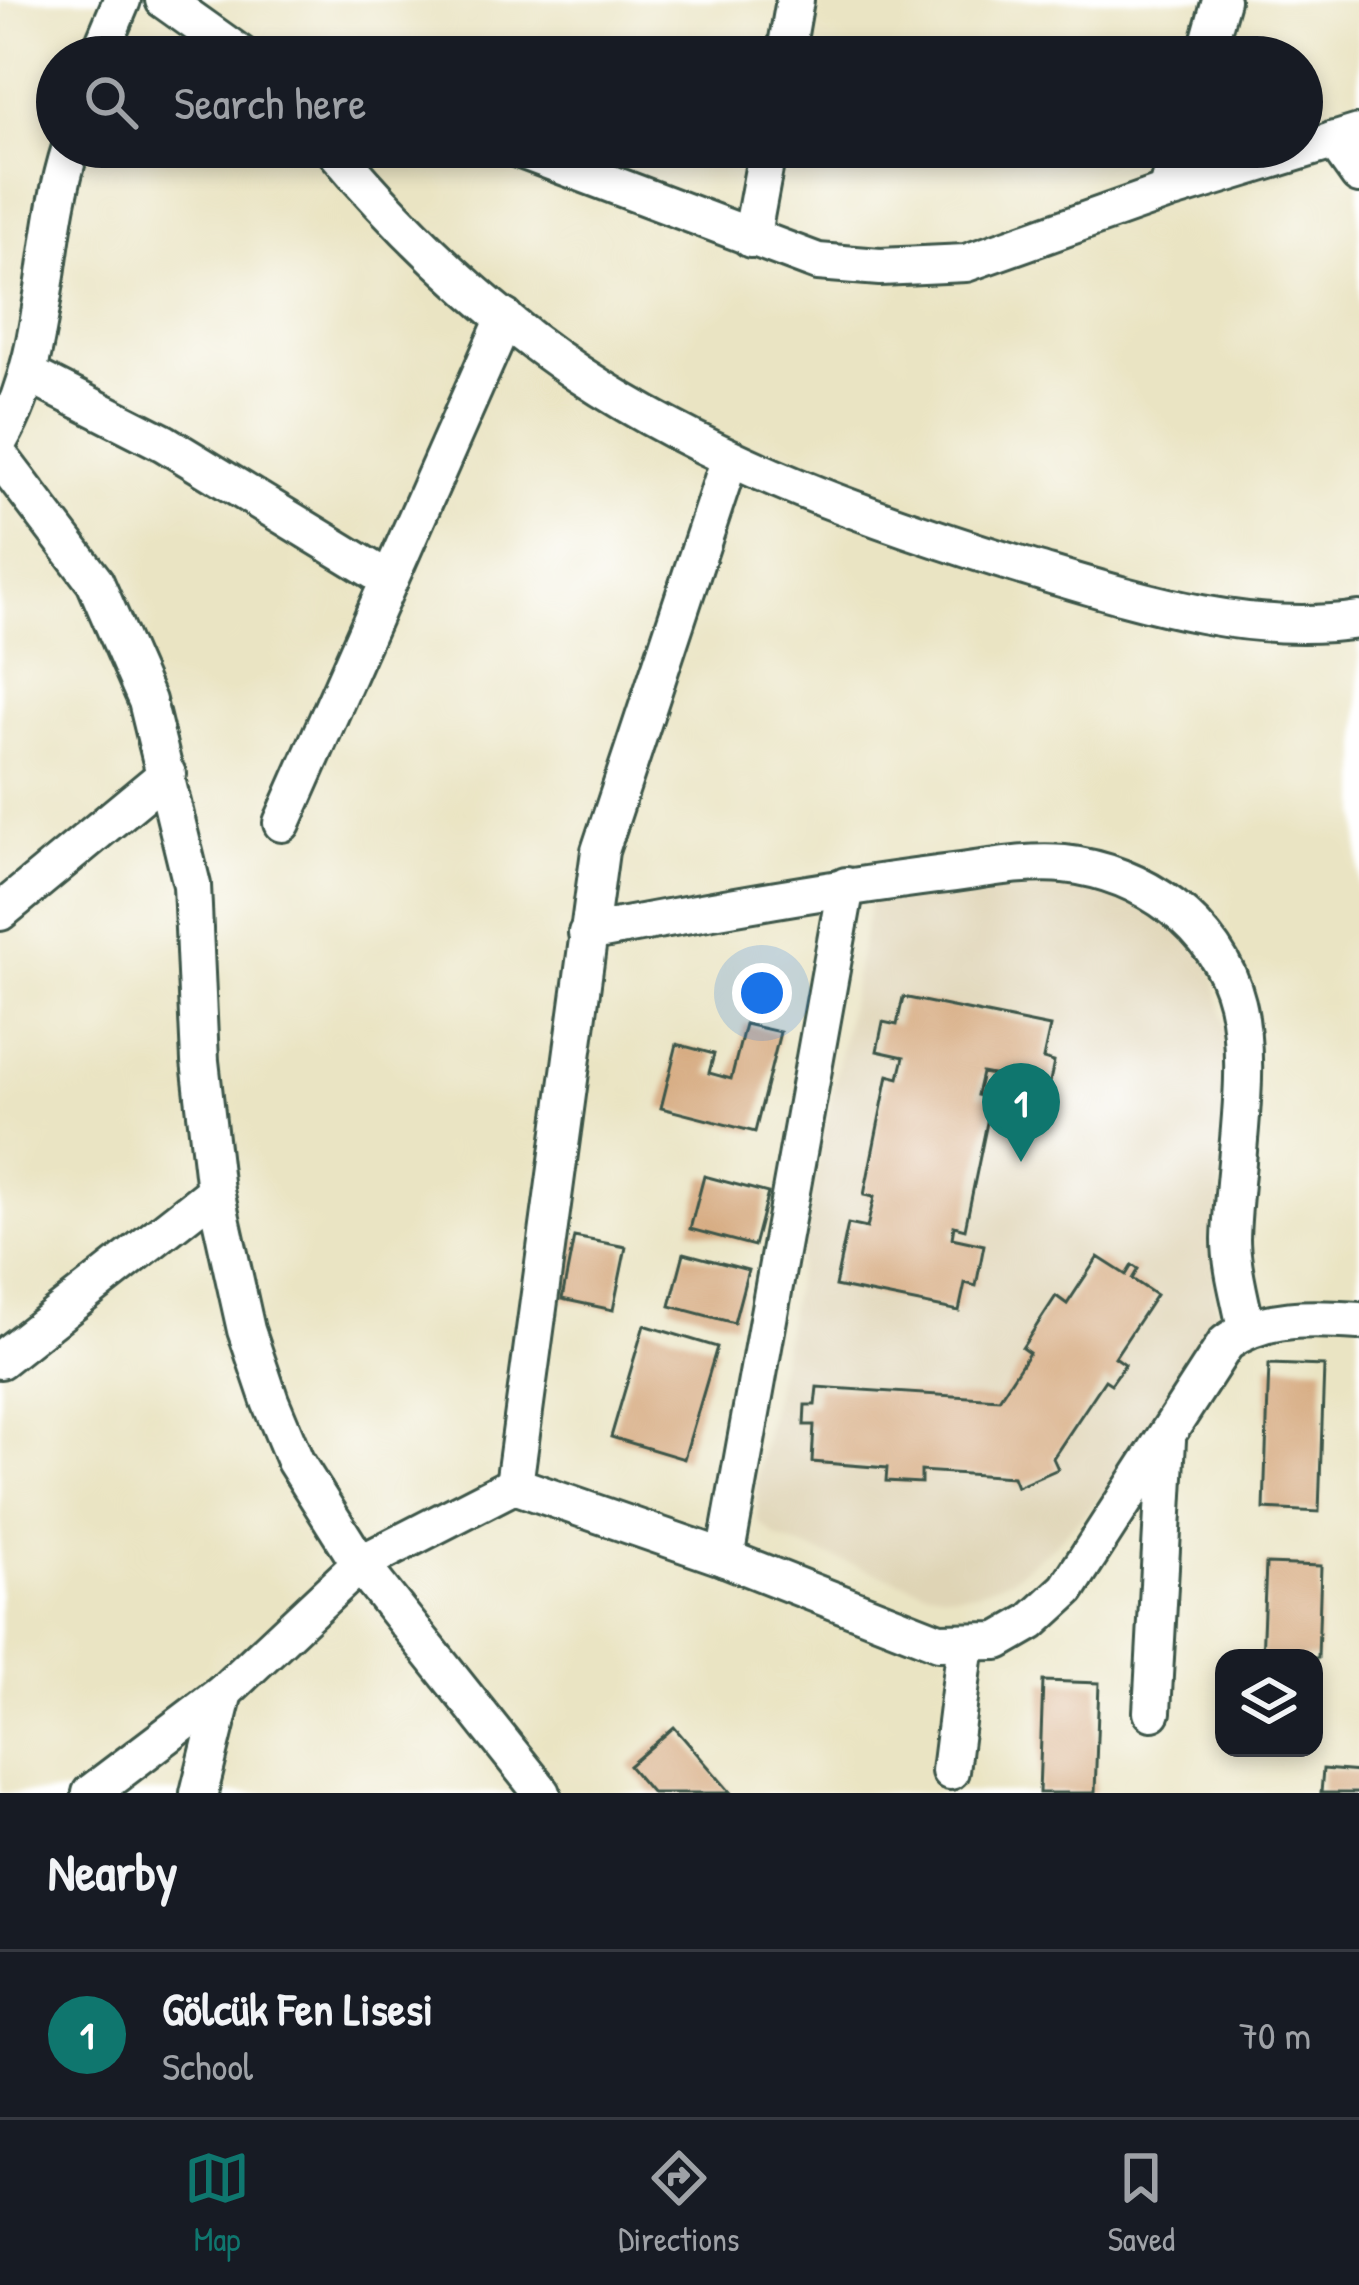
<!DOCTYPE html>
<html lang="en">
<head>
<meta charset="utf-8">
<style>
	:root { --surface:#171b24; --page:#20242c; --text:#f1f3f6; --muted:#9ea1a6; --line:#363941; --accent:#0f766e }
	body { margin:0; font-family:"Patrick Hand",sans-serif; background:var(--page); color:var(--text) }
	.controls { position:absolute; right:36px; bottom:36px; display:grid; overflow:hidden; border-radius:24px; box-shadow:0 6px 18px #0003 }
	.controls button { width:108px; height:108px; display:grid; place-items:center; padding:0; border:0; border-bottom:3px solid var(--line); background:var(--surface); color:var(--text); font:60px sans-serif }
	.you { position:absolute; left:762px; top:993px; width:42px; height:42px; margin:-30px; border:9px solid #fff; border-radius:50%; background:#1a73e8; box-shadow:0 0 0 18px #1a73e833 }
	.badge { display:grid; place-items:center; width:78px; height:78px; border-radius:50%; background:var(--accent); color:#fff; font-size:39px; font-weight:700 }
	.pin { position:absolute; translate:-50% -99px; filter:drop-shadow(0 3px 6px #0008) }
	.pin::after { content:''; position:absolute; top:63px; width:42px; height:36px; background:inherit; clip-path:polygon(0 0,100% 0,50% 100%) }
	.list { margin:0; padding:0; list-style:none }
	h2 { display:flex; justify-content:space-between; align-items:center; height:156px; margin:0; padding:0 48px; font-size:51px }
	h2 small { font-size:39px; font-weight:400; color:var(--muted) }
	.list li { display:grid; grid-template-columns:78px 1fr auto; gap:36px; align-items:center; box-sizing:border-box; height:168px; padding:0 48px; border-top:3px solid var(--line) }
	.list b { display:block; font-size:45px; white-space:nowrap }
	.list p { margin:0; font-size:39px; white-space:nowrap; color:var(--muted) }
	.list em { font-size:39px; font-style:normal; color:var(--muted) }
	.icon { flex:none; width:66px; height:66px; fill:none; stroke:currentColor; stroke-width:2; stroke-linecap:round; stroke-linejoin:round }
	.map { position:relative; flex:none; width:1359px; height:1793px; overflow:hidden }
	.search { position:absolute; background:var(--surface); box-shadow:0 6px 18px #0003; left:36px; right:36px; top:36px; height:132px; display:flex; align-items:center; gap:30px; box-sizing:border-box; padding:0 42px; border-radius:66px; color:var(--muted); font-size:45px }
	.sheet { height:324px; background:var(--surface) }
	nav { display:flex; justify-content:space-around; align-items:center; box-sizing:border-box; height:168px; border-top:3px solid var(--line); background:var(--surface); font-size:33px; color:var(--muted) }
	nav a { display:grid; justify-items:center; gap:6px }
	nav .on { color:var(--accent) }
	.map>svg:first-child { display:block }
	.built { fill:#dfd4b5 }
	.building { fill:#d6aa80 }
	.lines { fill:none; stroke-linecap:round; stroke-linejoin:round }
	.minor-casing { stroke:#3d5649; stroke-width:42 }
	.minor { stroke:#fff; stroke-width:36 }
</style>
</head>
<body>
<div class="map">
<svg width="1359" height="1793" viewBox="0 0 1359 1793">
	<rect width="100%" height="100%" fill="#fff"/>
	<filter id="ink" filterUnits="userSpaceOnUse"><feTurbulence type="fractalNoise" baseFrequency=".00833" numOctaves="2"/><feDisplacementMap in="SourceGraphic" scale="24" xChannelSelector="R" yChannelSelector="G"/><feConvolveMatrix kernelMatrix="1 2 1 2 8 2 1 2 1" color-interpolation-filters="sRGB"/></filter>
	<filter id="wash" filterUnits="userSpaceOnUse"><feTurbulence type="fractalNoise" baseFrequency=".004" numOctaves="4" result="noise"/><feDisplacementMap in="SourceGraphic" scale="48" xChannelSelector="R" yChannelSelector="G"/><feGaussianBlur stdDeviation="2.7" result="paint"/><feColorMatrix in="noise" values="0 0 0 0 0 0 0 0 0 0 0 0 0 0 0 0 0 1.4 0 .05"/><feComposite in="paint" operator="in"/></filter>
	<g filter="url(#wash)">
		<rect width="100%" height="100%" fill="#eae4c3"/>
		<path class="built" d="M 991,879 L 1088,881 L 1167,913 L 1211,964 L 1228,1037 L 1216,1287 L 1219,1332 L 1140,1457 L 1052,1547 L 1012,1578 L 977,1592 L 952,1594 L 923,1589 L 779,1539 L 758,1522 L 756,1482 L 871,897 Z"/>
		<g id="blocks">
			<g class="building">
				<path d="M 903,997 L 1050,1027 L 1043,1059 L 1054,1062 L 1049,1086 L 982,1073 L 977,1095 L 992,1098 L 965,1229 L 954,1226 L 952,1238 L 984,1245 L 976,1286 L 965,1283 L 959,1311 L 835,1286 L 848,1224 L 867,1228 L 874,1197 L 864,1195 L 888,1075 L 899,1078 L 904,1057 L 877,1051 L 883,1022 L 897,1025 Z"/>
				<path d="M 745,1024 L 780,1032 L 755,1132 L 661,1108 L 677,1044 L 714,1054 L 709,1073 L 731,1079 Z"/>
				<path d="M 704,1176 L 768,1193 L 754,1246 L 690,1229 Z"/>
				<path d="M 574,1237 L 626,1247 L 613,1310 L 562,1299 Z"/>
				<path d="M 684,1253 L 748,1270 L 734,1323 L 670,1306 Z"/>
				<path d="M 1098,1257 L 1126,1275 L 1132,1265 L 1138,1269 L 1132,1279 L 1156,1295 L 1115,1357 L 1125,1364 L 1111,1384 L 1105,1380 L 1053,1458 L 1058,1469 L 1017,1487 L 1013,1477 L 921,1471 L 921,1483 L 886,1481 L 887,1468 L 812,1462 L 814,1425 L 804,1425 L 805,1405 L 815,1405 L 817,1387 L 999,1399 L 1029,1353 L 1022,1348 L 1056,1296 L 1067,1304 Z"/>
				<path d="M 644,1325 L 717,1347 L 684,1459 L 611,1437 Z"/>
				<path d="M 1269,1364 L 1324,1366 L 1319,1512 L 1264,1509 Z"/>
				<path d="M 1266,1564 L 1321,1566 L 1318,1658 L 1262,1658 Z"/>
				<path d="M 1043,1681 L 1099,1683 L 1095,1793 L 1039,1793 Z"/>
				<path d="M 674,1727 L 731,1793 L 652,1793 L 629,1766 Z"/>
				<path d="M 1323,1769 L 1359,1772 L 1359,1793 L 1321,1793 Z"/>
			</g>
		</g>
	</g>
	<g filter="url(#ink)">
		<use href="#blocks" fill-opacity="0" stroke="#3d5649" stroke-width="3"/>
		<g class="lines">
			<g class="minor-casing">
				<g id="minor">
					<path d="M 164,0 L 244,57"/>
					<path d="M 98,57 L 122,0"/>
					<path d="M 785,57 L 795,0"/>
					<path d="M 1205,57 L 1221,0"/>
					<path d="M 1334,140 L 1359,175"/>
					<path d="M 332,147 C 403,232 487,312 579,374 C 718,466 880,523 1038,571 C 1142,602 1250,636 1359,620"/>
					<path d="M 513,147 L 818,262 L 880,267 L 966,263 L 1166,192 L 1359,133"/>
					<path d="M 1166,192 L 1179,147"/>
					<path d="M 751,239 L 768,147"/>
					<path d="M 28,374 L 164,443 L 389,580"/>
					<path d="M 0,439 C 51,351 40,242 71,147"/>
					<path d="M 0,457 L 95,582 L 147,701 L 192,885 L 200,1061 L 215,1191 L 246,1330 L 270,1401 L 295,1461 L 360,1564 L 542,1793"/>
					<path d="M 282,823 L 505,318"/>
					<path d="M 0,912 L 167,774"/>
					<path d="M 587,933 C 703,911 819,890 937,875 C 977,871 1023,860 1064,864 C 1142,872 1218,925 1237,1003 C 1253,1069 1233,1170 1231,1239 C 1231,1269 1241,1300 1246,1329"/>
					<path d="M 0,1360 L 215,1191"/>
					<path d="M 514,1485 L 600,851 L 730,458"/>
					<path d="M 725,1558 L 846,886"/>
					<path d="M 1152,1712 L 1167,1440"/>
					<path d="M 950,1771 L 966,1643"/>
					<path d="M 91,1793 L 224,1692 L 360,1564 L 514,1485 L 725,1558 L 939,1642 L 998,1641 L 1031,1622 L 1067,1589 L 1226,1343 C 1264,1315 1314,1318 1359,1321"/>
					<path d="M 199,1793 L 224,1692"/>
				</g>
			</g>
			<use href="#minor" class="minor"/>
		</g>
	</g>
</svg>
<div class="controls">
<button><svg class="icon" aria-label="layers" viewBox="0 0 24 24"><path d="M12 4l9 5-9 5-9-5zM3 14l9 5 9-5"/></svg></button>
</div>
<div class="you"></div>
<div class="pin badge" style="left:1021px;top:1162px">1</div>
<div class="search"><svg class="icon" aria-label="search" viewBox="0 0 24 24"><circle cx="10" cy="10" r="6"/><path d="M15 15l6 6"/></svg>Search here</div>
</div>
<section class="sheet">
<h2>Nearby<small></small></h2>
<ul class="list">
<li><span class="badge">1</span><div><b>Gölcük Fen Lisesi</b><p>School</p></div><em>70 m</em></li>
</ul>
</section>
<nav>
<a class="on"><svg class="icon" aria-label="map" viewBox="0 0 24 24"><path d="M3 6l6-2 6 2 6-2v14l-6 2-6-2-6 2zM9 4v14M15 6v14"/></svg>Map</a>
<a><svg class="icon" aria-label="directions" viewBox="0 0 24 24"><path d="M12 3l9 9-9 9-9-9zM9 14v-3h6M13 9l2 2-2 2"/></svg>Directions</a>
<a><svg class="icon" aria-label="saved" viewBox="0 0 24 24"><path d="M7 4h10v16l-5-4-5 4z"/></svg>Saved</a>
</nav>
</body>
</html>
